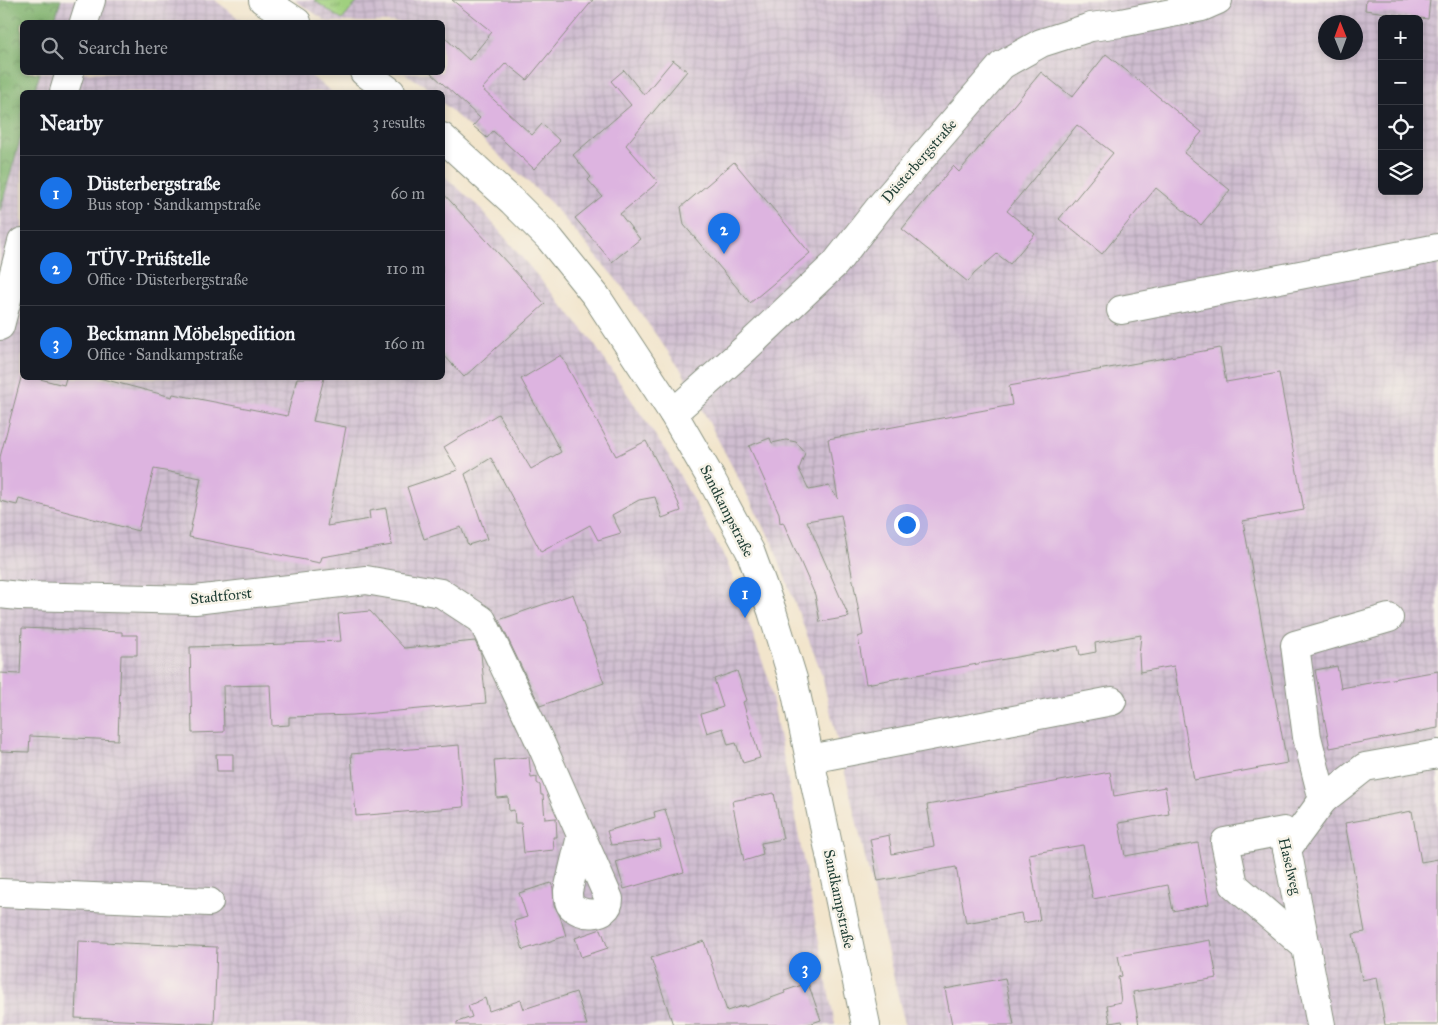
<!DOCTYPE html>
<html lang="en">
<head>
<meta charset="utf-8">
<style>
	:root { --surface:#171b24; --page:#242831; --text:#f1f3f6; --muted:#9ea1a6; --line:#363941; --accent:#1a73e8 }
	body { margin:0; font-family:"IM FELL Great Primer",serif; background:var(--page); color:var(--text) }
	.controls { position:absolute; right:15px; top:15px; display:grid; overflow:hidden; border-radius:8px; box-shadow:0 2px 8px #0003 }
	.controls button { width:45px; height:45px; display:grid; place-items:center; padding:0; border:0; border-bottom:1px solid var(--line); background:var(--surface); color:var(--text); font:25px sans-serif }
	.compass { position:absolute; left:1318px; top:15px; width:45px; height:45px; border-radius:50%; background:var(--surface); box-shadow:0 2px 8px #0003; rotate:359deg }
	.you { position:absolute; left:906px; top:524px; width:18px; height:18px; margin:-12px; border:4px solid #fff; border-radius:50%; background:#1a73e8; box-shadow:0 0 0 8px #1a73e833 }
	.badge { display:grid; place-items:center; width:32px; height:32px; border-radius:50%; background:var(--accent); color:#fff; font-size:16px; font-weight:700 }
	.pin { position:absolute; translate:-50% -41px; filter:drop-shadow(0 1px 2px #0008) }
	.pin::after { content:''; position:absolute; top:26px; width:18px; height:15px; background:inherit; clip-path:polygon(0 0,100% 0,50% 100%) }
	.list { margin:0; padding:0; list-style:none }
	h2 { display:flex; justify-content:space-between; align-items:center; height:65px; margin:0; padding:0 20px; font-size:21px }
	h2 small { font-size:16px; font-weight:400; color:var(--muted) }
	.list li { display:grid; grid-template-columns:32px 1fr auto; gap:15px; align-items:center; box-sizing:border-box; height:75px; padding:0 20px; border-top:1px solid var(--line) }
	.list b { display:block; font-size:19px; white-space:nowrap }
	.list p { margin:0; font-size:16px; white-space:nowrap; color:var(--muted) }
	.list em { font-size:16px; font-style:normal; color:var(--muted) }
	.icon { flex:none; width:28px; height:28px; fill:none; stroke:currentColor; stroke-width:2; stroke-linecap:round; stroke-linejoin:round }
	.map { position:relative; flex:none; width:1438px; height:1025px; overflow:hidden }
	.search { position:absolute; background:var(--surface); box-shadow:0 2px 8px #0003; left:20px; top:20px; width:425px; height:55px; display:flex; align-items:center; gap:12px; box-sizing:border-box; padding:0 18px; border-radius:8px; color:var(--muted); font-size:19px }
	.panel { position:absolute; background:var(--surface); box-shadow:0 2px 8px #0003; left:20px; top:90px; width:425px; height:290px; border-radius:8px }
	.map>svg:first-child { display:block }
	.industrial { fill:url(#industrial-grid); fill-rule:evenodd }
	.grass { fill:url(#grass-tufts); stroke:#60865a }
	.forest { fill:url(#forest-crowns); stroke:#507851 }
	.building { fill:#ddb4e0 }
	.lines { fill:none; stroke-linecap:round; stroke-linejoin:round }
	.minor-casing { stroke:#889180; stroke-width:30 }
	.minor { stroke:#fff; stroke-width:28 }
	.labels { text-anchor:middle; stroke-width:5; stroke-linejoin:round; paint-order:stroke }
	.street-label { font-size:15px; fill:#1f3d34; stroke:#f7f3e8 }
</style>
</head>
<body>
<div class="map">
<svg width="1438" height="1025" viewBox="0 0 1438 1025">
	<defs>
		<pattern id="industrial-grid" width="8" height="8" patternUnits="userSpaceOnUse" patternTransform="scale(1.25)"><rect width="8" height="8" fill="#cfbdd0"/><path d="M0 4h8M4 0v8" fill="none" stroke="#b1a3b3"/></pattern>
		<pattern id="grass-tufts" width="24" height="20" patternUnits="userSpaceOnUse" patternTransform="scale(1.25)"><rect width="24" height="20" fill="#a0d07f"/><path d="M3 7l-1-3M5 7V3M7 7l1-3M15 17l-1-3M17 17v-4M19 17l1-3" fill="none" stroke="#82aa69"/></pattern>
		<pattern id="forest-crowns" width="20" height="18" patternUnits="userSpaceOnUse" patternTransform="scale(1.25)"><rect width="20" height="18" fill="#80b26e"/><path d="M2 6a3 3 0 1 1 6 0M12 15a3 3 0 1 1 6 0" fill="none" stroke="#68925b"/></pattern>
	</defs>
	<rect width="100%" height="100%" fill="#f7f3e8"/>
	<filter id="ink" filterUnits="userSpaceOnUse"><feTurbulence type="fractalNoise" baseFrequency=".02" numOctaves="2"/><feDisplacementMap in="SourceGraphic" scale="10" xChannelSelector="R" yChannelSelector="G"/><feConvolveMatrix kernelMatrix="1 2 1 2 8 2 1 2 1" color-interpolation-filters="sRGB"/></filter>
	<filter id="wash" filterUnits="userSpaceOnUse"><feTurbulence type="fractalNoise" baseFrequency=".0096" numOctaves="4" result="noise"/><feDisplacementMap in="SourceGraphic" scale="20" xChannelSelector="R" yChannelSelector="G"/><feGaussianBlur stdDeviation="1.12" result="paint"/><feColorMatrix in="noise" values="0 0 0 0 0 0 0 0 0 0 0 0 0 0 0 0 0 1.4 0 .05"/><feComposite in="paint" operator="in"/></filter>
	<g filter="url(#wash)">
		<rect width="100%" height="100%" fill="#f2e5cc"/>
		<g class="industrial">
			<path d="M 0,0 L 215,0 L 243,22 L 22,22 L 22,72 L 307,73 L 332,92 L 22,92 L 22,378 L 442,378 L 443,175 L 479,207 L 590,338 L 669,456 L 727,562 L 768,677 L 835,1025 L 0,1025 Z"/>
			<path d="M 294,0 L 1438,0 L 1438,1025 L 905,1025 L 821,672 L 771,540 L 683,373 L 620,284 L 551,203 L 443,103 L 442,92 L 432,92 L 424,85 L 404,73 L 442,72 L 442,22 L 328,22 ZM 1382,19 L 1419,19 L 1419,191 L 1382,191 ZM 1326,22 L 1356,22 L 1356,52 L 1326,52 Z"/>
		</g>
		<path class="grass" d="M 314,0 L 359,0 L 342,20 Z"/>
		<path class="forest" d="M 0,0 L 61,0 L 54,22 L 22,22 L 22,72 L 40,73 L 34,92 L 22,92 L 22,133 L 0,211 Z"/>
		<g id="blocks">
			<g class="building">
				<path d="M 452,0 L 593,0 L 527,80 L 506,63 L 482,89 L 532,135 L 542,124 L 560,141 L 534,169 L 493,131 L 487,138 L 473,126 L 480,118 L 430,72 L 442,72 L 442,35 L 469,60 L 492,32 Z"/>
				<path d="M 1366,0 L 1430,0 L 1428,19 L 1365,10 Z"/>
				<path d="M 1106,54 L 1202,132 L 1184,153 L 1230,190 L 1201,225 L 1156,188 L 1102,254 L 1059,219 L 1113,153 L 1077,125 L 1007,211 L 1035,234 L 1010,264 L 997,254 L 974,274 L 968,282 L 902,229 L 953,166 L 959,172 L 1041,72 L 1072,97 Z"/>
				<path d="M 673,60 L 687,71 L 626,145 L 658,182 L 620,214 L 640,239 L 612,262 L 575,218 L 602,196 L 588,180 L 591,177 L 573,155 L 631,105 L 611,81 L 624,70 L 644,95 Z"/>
				<path d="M 734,162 L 810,253 L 750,303 L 684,225 L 681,207 Z"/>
				<path d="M 442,192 L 545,304 L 464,377 L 442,353 Z"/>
				<path d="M 1220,348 L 1226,382 L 1279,373 L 1304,510 L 1243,521 L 1287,763 L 1194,780 L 1174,666 L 1140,672 L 1139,655 L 1141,635 L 1095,643 L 1096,652 L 1080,655 L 1078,646 L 866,684 L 858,637 L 863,635 L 841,515 L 807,521 L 849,617 L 820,622 L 815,595 L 783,522 L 780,523 L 779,513 L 749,446 L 770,438 L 772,443 L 786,440 L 796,442 L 805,453 L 799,469 L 809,490 L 829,486 L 838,499 L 828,439 L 1012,405 L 1009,386 Z"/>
				<path d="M 561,355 L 616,456 L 646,441 L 678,502 L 681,511 L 662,518 L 655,497 L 639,500 L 612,515 L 621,533 L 598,540 L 590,525 L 541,552 L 491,458 L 465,474 L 487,539 L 468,545 L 461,527 L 424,539 L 407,487 L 458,470 L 444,447 L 498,414 L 531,469 L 561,452 L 521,379 Z"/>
				<path d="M 22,374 L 22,378 L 36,378 L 64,385 L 66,378 L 99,378 L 172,397 L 173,394 L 287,416 L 297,378 L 324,378 L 313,421 L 346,427 L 327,526 L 370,519 L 369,511 L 386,508 L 392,545 L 322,557 L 320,563 L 189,537 L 201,478 L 154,469 L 138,531 L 19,499 L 17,505 L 0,501 L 0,457 Z"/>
				<path d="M 573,594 L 604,683 L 540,706 L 499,620 Z"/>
				<path d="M 370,611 L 404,648 L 475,641 L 481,654 L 486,703 L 353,715 L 289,717 L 289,725 L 272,726 L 270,685 L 223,686 L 224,732 L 192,733 L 190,647 L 286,644 L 286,643 L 341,641 L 338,614 Z"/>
				<path d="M 22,628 L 122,632 L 122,635 L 137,635 L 137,655 L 121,655 L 118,740 L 30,736 L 29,752 L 0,751 L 0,673 L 20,674 Z"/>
				<path d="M 1337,666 L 1341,688 L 1438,671 L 1438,728 L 1330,748 L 1315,670 Z"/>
				<path d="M 737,671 L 747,700 L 743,702 L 760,758 L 743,763 L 736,743 L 728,745 L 723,728 L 707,733 L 701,714 L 723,707 L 714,679 Z"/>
				<path d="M 459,745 L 464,807 L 356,816 L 351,754 Z"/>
				<path d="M 216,754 L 233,754 L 233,771 L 217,771 Z"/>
				<path d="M 529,757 L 531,778 L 537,777 L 537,783 L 540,785 L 541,795 L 543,795 L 545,819 L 556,818 L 557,837 L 553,837 L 554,850 L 524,853 L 521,823 L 515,823 L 514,810 L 509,811 L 508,797 L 497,798 L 494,760 Z"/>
				<path d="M 1110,772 L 1114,796 L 1165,787 L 1169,814 L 1119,823 L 1125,856 L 1198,843 L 1209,904 L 1173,911 L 1168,885 L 1093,899 L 1083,845 L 1029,854 L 1040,920 L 1023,923 L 1021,913 L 966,923 L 956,867 L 878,881 L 870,839 L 889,835 L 892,854 L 934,846 L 927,805 Z"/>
				<path d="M 774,793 L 783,839 L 761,843 L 763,855 L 744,861 L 732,801 Z"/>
				<path d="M 665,809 L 684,872 L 624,889 L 616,862 L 661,848 L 660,840 L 611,845 L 607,831 L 655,817 L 654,812 Z"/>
				<path d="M 1412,811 L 1421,862 L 1438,859 L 1438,1025 L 1385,1025 L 1377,977 L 1362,980 L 1353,934 L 1365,932 L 1345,823 Z"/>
				<path d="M 551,883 L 553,888 L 554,905 L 560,916 L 566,936 L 523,950 L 514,921 L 527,917 L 519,893 Z"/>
				<path d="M 601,929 L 608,948 L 581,957 L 575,938 Z"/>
				<path d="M 1210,940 L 1217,978 L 1133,992 L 1139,1025 L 1123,1025 L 1122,1021 L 1110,1023 L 1107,1005 L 1121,1002 L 1118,977 L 1122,976 L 1118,956 Z"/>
				<path d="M 78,941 L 217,947 L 214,1024 L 75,1018 Z"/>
				<path d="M 704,941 L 727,1011 L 745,1005 L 746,1007 L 785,993 L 784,991 L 808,983 L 821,1020 L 806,1025 L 673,1025 L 651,958 Z"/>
				<path d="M 1005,978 L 1014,1025 L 952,1025 L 945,989 Z"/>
				<path d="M 576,992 L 587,1025 L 457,1025 L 457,1022 L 472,1017 L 468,1006 L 485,998 L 489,1011 L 521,1000 L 524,1009 Z"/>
			</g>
		</g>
	</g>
	<g filter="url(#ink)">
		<use href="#blocks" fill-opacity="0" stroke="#889180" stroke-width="1"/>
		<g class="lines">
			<g class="minor-casing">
				<g id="minor">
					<path d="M 263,0 L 297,22"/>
					<path d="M 84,22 L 91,0"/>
					<path d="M 364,72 L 391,92"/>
					<path d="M 64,92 L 70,72"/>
					<path d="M 442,137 L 513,202 L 550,239 L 596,296 L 673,413 L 709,475 L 750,551 L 772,611 L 793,679 L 866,1025"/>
					<path d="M 1121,310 L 1438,248"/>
					<path d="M 0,326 L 22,242"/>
					<path d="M 673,413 L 746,348 L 835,264 L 883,203 L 1002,65 L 1041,43 L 1091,27 L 1121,23 L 1202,7 L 1218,0"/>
					<path d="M 0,594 L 19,596 L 195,600 L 366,580 L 441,593 L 482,620 L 542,746 L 609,899 C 609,918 579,917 570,904 C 568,900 568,895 568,891 L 581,836"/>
					<path d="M 810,759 L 1112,701"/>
					<path d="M 1323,800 L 1307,737 L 1295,645 L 1389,618"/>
					<path d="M 1287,849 L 1323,800 L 1365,767 L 1438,754"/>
					<path d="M 0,893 L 209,902"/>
					<path d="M 1307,948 L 1234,885 L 1225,842 L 1284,831 L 1287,849 L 1321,1025"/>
				</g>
			</g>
			<use href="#minor" class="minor"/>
		</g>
	</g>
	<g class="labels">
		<g class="street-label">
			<text transform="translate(919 161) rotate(-49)" y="5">Düsterbergstraße</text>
			<text transform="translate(727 511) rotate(63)" y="5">Sandkampstraße</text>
			<text transform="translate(221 596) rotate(-6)" y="5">Stadtforst</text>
			<text transform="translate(1290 866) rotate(77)" y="5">Haselweg</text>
			<text transform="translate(839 899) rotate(78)" y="5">Sandkampstraße</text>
		</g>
	</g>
</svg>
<div class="controls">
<button>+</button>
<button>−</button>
<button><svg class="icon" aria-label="locate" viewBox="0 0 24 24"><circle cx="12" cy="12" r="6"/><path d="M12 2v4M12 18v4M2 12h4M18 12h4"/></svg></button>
<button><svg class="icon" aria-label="layers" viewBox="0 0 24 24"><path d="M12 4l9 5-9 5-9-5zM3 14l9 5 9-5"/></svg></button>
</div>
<svg class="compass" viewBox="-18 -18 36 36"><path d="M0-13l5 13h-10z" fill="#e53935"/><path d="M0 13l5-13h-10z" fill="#9ea1a6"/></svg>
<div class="you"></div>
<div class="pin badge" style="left:745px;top:618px">1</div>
<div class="pin badge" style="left:724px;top:254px">2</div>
<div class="pin badge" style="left:805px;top:993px">3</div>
<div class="search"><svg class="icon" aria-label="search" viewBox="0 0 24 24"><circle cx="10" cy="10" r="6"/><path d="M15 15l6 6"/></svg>Search here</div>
<section class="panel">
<h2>Nearby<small>3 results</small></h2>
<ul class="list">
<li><span class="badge">1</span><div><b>Düsterbergstraße</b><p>Bus stop · Sandkampstraße</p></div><em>60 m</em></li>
<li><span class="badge">2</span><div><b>TÜV-Prüfstelle</b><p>Office · Düsterbergstraße</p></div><em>110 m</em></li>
<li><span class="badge">3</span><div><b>Beckmann Möbelspedition</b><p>Office · Sandkampstraße</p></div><em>160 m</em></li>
</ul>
</section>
</div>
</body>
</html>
